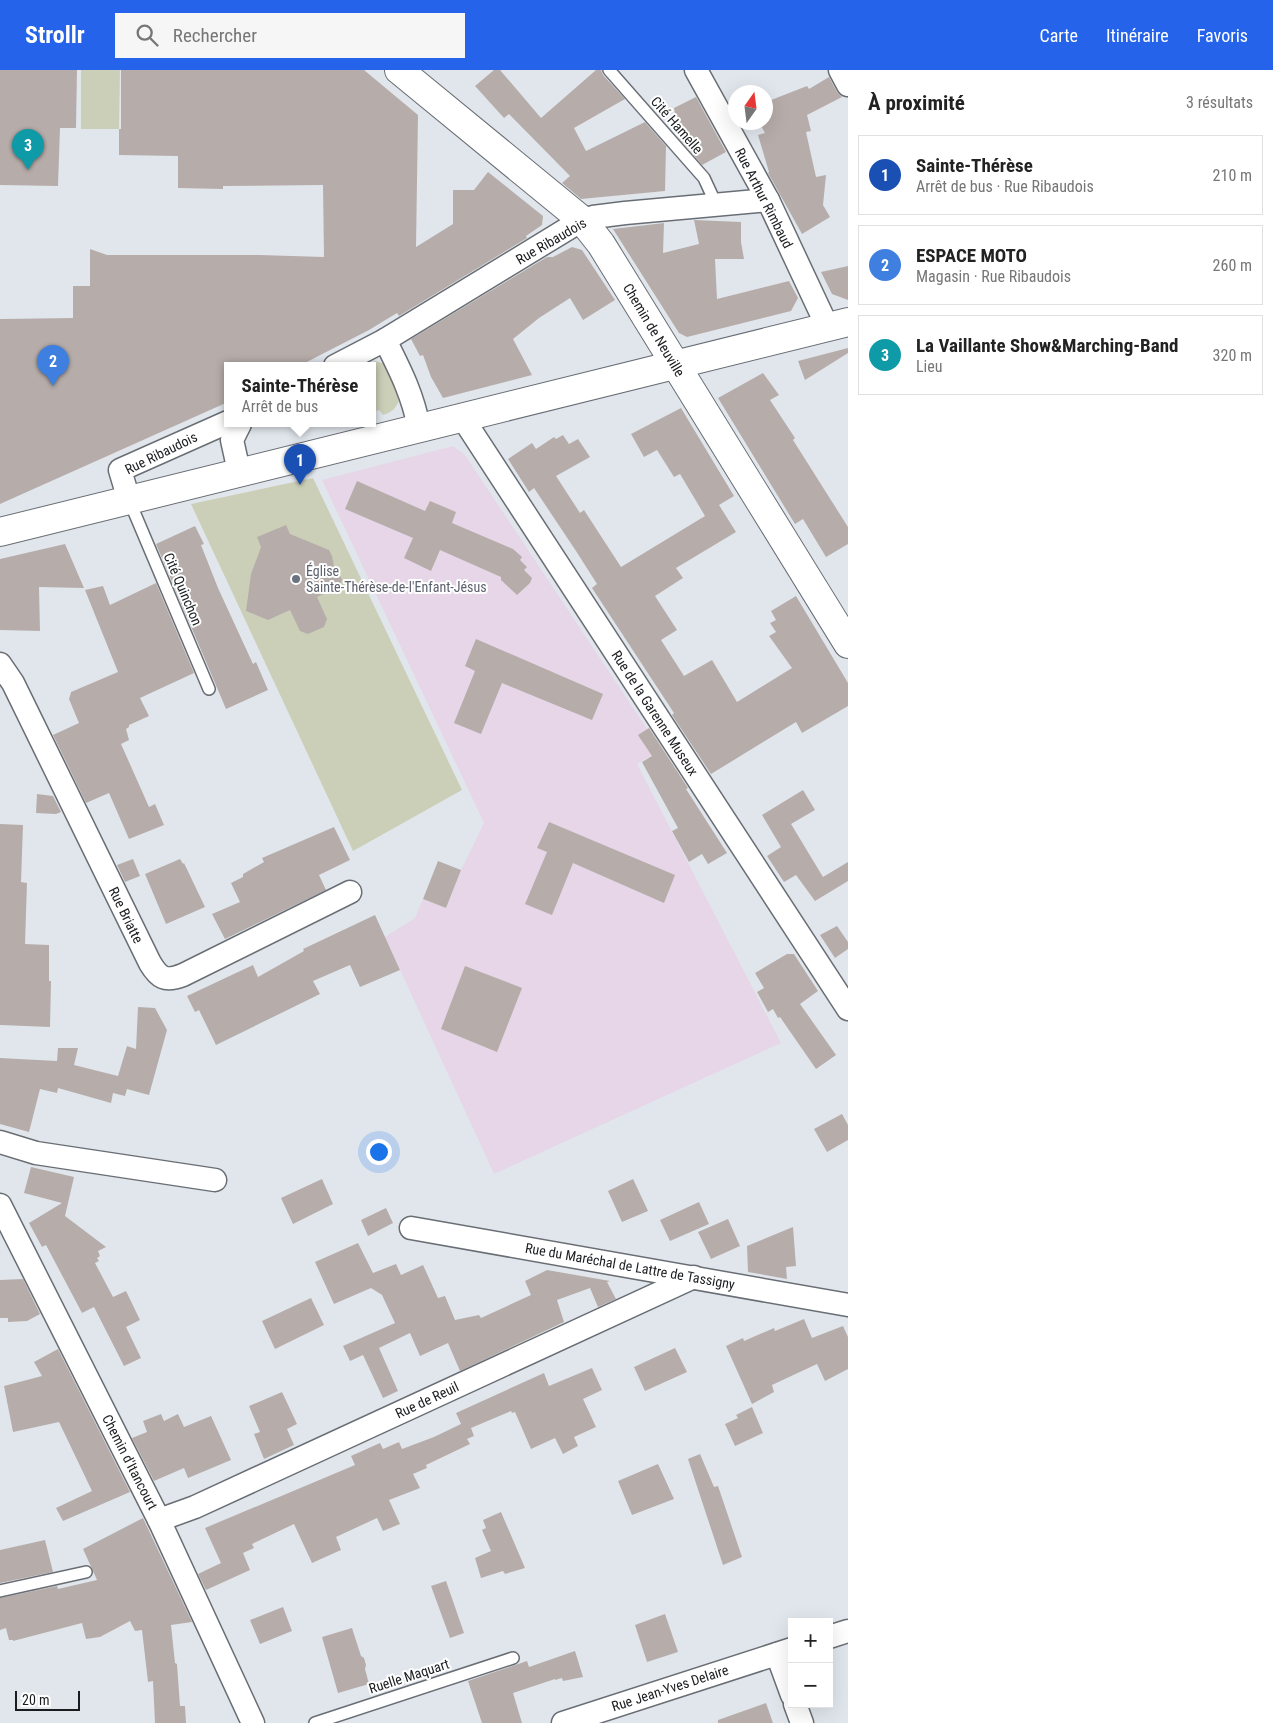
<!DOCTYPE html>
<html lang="fr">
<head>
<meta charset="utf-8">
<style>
	:root { --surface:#fff; --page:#f6f6f6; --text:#222; --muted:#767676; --line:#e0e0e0; --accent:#2563eb }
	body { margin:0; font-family:"Roboto Condensed",sans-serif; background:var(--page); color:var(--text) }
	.controls { position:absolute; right:15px; bottom:15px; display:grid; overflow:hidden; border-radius:0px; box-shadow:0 5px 20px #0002 }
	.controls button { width:45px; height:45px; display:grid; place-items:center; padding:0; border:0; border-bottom:1px solid var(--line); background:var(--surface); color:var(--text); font:25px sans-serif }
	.compass { position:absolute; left:728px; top:15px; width:45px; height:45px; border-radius:50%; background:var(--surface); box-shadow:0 5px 20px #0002; rotate:14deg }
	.scale { position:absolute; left:15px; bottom:12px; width:65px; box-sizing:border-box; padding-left:5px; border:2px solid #1a1c1f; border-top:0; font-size:14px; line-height:18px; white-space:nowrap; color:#1a1c1f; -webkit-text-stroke:4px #fff; paint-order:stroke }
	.you { position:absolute; left:378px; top:1081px; width:18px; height:18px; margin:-12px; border:4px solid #fff; border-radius:50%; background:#1a73e8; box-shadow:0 0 0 8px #1a73e833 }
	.badge { display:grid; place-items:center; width:32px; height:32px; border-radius:50%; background:var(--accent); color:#fff; font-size:16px; font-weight:700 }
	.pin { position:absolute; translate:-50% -41px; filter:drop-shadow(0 1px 2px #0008) }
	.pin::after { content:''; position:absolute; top:26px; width:18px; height:15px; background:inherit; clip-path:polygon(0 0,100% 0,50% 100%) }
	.popup { position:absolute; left:224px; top:292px; width:152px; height:65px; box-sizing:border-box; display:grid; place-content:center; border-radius:0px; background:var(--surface); filter:drop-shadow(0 1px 4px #0005); font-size:16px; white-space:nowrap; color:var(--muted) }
	.popup b { font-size:19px; color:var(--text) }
	.popup::after { content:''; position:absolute; left:50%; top:100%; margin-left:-10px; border:10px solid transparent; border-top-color:var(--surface) }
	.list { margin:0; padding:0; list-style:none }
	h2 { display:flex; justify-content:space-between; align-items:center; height:65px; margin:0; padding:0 20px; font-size:21px }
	h2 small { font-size:16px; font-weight:400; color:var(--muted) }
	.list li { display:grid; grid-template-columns:32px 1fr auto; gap:15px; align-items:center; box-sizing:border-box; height:80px; margin:0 10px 10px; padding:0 10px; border:1px solid var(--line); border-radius:0px }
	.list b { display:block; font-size:19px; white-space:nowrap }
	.list p { margin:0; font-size:16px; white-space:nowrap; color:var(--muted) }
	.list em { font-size:16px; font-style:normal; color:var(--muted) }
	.icon { flex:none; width:28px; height:28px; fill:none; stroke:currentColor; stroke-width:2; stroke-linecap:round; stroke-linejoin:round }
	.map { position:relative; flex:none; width:848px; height:1653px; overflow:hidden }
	header { display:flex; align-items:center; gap:30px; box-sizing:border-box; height:70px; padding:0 25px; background:var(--accent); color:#fff }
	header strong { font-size:24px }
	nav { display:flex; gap:28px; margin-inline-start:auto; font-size:18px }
	.search { width:350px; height:45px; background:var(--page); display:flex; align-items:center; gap:12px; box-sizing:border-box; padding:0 18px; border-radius:0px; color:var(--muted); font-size:19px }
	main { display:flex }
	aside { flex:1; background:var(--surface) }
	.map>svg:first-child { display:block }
	.education { fill:#e6d6e7 }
	.green { fill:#cbcfb7 }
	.building { fill:#b6adaa }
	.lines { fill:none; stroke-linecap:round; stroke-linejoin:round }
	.service-casing { stroke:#696e74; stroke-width:14 }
	.minor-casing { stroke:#696e74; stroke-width:25 }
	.secondary-casing { stroke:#696e74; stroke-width:30 }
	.primary-casing { stroke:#696e74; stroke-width:30 }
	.service { stroke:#fff; stroke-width:11 }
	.minor { stroke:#fff; stroke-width:22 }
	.secondary { stroke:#fff; stroke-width:28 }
	.primary { stroke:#fff; stroke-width:28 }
	.worship-dot { fill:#6b7280; stroke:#fff; stroke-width:2 }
	.labels { text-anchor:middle; stroke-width:4; stroke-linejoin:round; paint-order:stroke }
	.street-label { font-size:14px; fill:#1a1c1f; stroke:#fff }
	.worship-label { font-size:14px; fill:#5b616d; stroke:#fff; text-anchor:start }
</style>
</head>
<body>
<header>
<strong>Strollr</strong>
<div class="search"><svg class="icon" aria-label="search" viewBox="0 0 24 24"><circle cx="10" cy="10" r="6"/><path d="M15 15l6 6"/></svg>Rechercher</div>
<nav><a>Carte</a><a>Itinéraire</a><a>Favoris</a></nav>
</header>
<main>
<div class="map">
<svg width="848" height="1653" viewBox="0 0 848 1653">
	<rect width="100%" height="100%" fill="#e1e6ed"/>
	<path class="education" d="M 453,376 L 465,385 L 661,680 L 637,694 L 781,973 L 494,1104 L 385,867 L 415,848 L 423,829 L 446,838 L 461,800 L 484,753 L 322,410 Z"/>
	<g class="green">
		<path d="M 81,0 L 120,0 L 119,59 L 81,59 Z"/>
		<path d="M 375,291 L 385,294 L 400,327 C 398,336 392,343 383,345 L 379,340 L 373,342 L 372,296 L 373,292 Z"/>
		<path d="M 313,408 L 462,720 L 353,781 L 191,434 Z"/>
	</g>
	<g class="building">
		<path d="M 0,0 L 77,0 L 76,58 L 60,58 L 58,116 L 0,115 Z"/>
		<path d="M 121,0 L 364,0 L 418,45 L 416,177 L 453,154 L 453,120 L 474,120 L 488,102 L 543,146 L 542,155 L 526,166 L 527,168 L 399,246 L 397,243 L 369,260 L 299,296 L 228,296 L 228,332 L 0,434 L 0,249 L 73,248 L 73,216 L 90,216 L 90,179 L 107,185 L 260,185 L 324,187 L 323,115 L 223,116 L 223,119 L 178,118 L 178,86 L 119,85 L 119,59 L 121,59 Z"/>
		<path d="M 494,0 L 500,0 L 541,48 L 596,0 L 601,0 L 603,5 L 625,29 L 574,58 L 586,81 L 645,52 L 666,76 L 665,121 L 581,129 L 562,113 L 570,106 L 509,44 L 504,48 L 475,16 Z"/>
		<path d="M 829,7 L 837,22 L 842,27 L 807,45 L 811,61 L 806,62 L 816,107 L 826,105 L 823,135 L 830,147 L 802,164 L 768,103 L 769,102 L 758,65 L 765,63 L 759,52 L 766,52 L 766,32 L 807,16 L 809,19 Z"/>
		<path d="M 696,27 L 726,82 L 702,95 L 679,68 L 674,38 Z"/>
		<path d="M 694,150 L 741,152 L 741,172 L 744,189 L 715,189 L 717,229 L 789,211 L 798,228 L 791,241 L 687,267 L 679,263 L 613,159 L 664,153 L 663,183 L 699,174 Z"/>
		<path d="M 572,177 L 582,180 L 615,230 L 583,250 L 570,228 L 539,248 L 513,269 L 532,305 L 443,328 L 431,307 L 423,285 L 420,286 L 411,269 L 547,187 L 553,187 Z"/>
		<path d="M 848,196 L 848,230 L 832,224 L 821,202 Z"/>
		<path d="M 848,278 L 848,283 L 805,310 L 798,291 Z"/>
		<path d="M 763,303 L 779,325 L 770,330 L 795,368 L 793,370 L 848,457 L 848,474 L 826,487 L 803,449 L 795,454 L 718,328 Z"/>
		<path d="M 681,338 L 734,426 L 719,435 L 736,462 L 676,498 L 683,508 L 655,526 L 677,560 L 661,570 L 684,606 L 712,590 L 737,632 L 792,598 L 769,566 L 776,562 L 770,553 L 776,550 L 771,541 L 796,526 L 848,613 L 848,636 L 802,663 L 796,652 L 711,704 L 672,645 L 674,643 L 592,518 L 597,514 L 576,481 L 534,418 L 529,422 L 508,389 L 532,373 L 536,379 L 554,367 L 556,369 L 563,365 L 569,374 L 578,369 L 590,387 L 556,406 L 580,443 L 584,440 L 621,497 L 705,446 L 680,404 L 674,407 L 657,380 L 644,387 L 631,364 Z"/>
		<path d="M 357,411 L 425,441 L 430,431 L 456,442 L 452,453 L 513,479 L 522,487 L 520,490 L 527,497 L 524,500 L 532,508 L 530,513 L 517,525 L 501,510 L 501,507 L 440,480 L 431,501 L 404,488 L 413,468 L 345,439 Z"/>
		<path d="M 286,455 L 290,464 L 329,480 L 332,486 L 335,501 L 339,503 L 342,510 L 339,517 L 317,527 L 327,549 L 324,557 L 308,564 L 300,561 L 290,540 L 268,550 L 246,541 L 251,504 L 261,477 L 257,467 Z"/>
		<path d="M 195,456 L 204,474 L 201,475 L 218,518 L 253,594 L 256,592 L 268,620 L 226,639 L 156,474 Z"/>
		<path d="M 65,474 L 84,518 L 39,517 L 40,561 L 0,560 L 0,489 Z"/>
		<path d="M 156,513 L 194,603 L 140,628 L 149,646 L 129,655 L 129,657 L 126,659 L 129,670 L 121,674 L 149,737 L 155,734 L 164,755 L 129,769 L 109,723 L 86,733 L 53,665 L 79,653 L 69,629 L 71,622 L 118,602 L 85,520 L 103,516 L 110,535 Z"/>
		<path d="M 476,569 L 603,624 L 592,650 L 502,613 L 481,664 L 454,653 L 475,601 L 465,596 Z"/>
		<path d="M 649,658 L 688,718 L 686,719 L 727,783 L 708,794 L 702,784 L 689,792 L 672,761 L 678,758 L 642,692 L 652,686 L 638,665 Z"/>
		<path d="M 803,720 L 815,740 L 791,754 L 823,807 L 848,792 L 848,811 L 815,831 L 796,805 L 784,812 L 767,786 L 781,777 L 762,745 Z"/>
		<path d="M 37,724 L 53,726 L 61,742 L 56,744 L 36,743 Z"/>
		<path d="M 549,752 L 675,805 L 664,833 L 573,793 L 552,845 L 525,834 L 547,782 L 537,778 Z"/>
		<path d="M 0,754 L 23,755 L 21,812 L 27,813 L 25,874 L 49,875 L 49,911 L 51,911 L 50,957 L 0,955 Z"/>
		<path d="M 334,757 L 350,790 L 319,805 L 326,820 L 225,869 L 212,844 L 240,832 L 231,813 L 243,807 L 243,804 L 264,792 L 262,788 Z"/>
		<path d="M 133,789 L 140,806 L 125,812 L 117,795 Z"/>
		<path d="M 180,789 L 183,794 L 184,793 L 205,837 L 166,854 L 145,804 Z"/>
		<path d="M 438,791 L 461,800 L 446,838 L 423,829 Z"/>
		<path d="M 375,845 L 400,900 L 360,917 L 350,895 L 313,911 L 320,924 L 216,975 L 199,940 L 195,942 L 187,926 L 253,895 L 258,907 L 304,881 L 303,879 Z"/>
		<path d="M 837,856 L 848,872 L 848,879 L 835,888 L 820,865 Z"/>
		<path d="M 787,884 L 794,884 L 818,921 L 800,934 L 836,985 L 816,999 L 780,947 L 778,948 L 773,939 L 768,942 L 757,922 L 764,918 L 755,903 Z"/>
		<path d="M 465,896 L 522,918 L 497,982 L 441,959 Z"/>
		<path d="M 138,937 L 155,938 L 167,960 L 149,1025 L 127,1019 L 125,1026 L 113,1023 L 111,1033 L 58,1018 L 57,1023 L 40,1019 L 29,1062 L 0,1054 L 0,988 L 57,991 L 58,978 L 78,978 L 74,995 L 118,1006 L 127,976 L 136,979 Z"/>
		<path d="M 842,1044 L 848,1055 L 848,1070 L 827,1082 L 814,1059 Z"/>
		<path d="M 31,1097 L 74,1107 L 65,1146 L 106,1177 L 98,1181 L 100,1186 L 97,1188 L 99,1191 L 95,1193 L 113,1227 L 126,1221 L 140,1250 L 126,1257 L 141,1288 L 124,1296 L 94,1237 L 82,1243 L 46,1175 L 42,1177 L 29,1153 L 62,1133 L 24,1123 Z"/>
		<path d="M 322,1109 L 333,1134 L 293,1154 L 281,1128 Z"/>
		<path d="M 633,1109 L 648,1141 L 622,1152 L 608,1121 Z"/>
		<path d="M 699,1132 L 709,1154 L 670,1171 L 660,1150 Z"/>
		<path d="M 386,1138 L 393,1153 L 368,1166 L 361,1150 Z"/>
		<path d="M 728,1149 L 740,1176 L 711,1189 L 698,1162 Z"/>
		<path d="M 793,1157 L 796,1196 L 786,1197 L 787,1209 L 748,1202 L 747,1176 Z"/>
		<path d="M 358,1173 L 373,1203 L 396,1194 L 401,1205 L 423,1195 L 438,1228 L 445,1226 L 455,1250 L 479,1245 L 481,1248 L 531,1225 L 525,1211 L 547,1200 L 610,1211 L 607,1212 L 616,1229 L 598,1237 L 590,1218 L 557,1230 L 564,1252 L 460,1301 L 448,1273 L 420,1286 L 410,1263 L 379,1278 L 398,1321 L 383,1328 L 363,1285 L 350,1291 L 343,1276 L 395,1253 L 382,1225 L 371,1218 L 334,1234 L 315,1192 Z"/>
		<path d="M 23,1209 L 40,1244 L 27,1251 L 8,1252 L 8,1248 L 0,1248 L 0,1210 Z"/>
		<path d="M 311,1228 L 324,1255 L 275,1279 L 262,1251 Z"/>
		<path d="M 804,1249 L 812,1268 L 843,1256 L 848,1267 L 848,1299 L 825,1311 L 817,1294 L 772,1315 L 774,1322 L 752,1334 L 726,1276 L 743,1268 L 744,1271 L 774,1258 L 775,1261 Z"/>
		<path d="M 675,1278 L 687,1302 L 645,1321 L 634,1297 Z"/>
		<path d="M 58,1279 L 130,1422 L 63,1451 L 56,1438 L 92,1421 L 59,1352 L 13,1362 L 4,1316 L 42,1306 L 34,1292 Z"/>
		<path d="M 592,1298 L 602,1320 L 583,1329 L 596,1357 L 574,1367 L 578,1376 L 563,1384 L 555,1368 L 531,1379 L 515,1342 L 512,1343 L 511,1341 L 471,1358 L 474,1366 L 467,1369 L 470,1374 L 426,1395 L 427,1398 L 413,1404 L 420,1418 L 389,1430 L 400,1454 L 383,1461 L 377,1448 L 336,1467 L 341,1480 L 312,1493 L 294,1454 L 252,1474 L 254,1478 L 243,1483 L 250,1500 L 206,1520 L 198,1504 L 221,1493 L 205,1458 L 355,1395 L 351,1386 L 380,1373 L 383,1379 L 399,1372 L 402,1379 L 434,1367 L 461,1354 L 456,1343 L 544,1303 L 549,1316 Z"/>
		<path d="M 282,1322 L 297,1354 L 287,1359 L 294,1375 L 264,1389 L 254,1364 L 260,1362 L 249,1336 Z"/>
		<path d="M 752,1337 L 763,1363 L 735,1376 L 725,1354 L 738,1348 L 736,1345 Z"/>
		<path d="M 161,1344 L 164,1351 L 178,1344 L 184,1357 L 211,1346 L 231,1390 L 188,1408 L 184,1398 L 154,1411 L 132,1368 L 147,1362 L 143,1351 Z"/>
		<path d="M 700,1384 L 714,1417 L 718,1416 L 742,1487 L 723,1495 L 688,1389 Z"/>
		<path d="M 658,1394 L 674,1429 L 632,1445 L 618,1411 Z"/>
		<path d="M 501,1442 L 525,1498 L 505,1504 L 503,1501 L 481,1508 L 475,1488 L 491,1481 L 482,1460 L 486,1458 L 483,1450 Z"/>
		<path d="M 143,1448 L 192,1552 L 171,1555 L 175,1593 L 177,1594 L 180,1636 L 185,1636 L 186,1653 L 155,1653 L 153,1611 L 148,1612 L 142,1560 L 135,1561 L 130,1551 L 100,1567 L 86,1569 L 82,1553 L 13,1571 L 13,1570 L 9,1570 L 6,1558 L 0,1560 L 0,1528 L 57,1516 L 58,1519 L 97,1510 L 83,1479 Z"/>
		<path d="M 45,1470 L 53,1502 L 0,1513 L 0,1480 Z"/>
		<path d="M 446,1511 L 464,1563 L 450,1568 L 431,1516 Z"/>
		<path d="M 283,1537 L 292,1561 L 260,1574 L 250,1550 Z"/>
		<path d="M 665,1544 L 678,1582 L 647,1592 L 635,1555 Z"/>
		<path d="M 352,1558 L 361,1586 L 364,1588 L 366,1595 L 365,1599 L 369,1614 L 338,1623 L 322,1567 Z"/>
		<path d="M 575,1581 L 583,1607 L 563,1611 L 562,1608 L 555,1610 L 555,1609 L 513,1623 L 522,1653 L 482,1653 L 468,1611 L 527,1591 L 529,1597 Z"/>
		<path d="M 766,1633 L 773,1653 L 718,1653 L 718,1650 Z"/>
	</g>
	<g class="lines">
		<g class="service-casing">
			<g id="service">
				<path d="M 609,0 L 704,108 L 716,134"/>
				<path d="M 129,430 L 209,619"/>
				<path d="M 0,1521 L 86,1502"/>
				<path d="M 315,1653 L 513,1588"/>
			</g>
		</g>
		<g class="minor-casing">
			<g id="minor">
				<path d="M 696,0 L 768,130 L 828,258"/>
				<path d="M 840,0 L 848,15"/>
				<path d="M 385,270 C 400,300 413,325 419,358"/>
				<path d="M 335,296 L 385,270 L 582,150 L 593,147 L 625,143 L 768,130"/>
				<path d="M 462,347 L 848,939"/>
				<path d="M 240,354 L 232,370 L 236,388 L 241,402"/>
				<path d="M 129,430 L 120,400 L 228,352"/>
				<path d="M 0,594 L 13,613 L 150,893 C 159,908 165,912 183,905 L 350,822"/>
				<path d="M 0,1072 L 36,1083 L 215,1110"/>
				<path d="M 0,1135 L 159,1450 L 253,1653"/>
				<path d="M 411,1158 L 848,1235"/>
				<path d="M 159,1450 L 195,1437 L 694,1207"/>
				<path d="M 829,1567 L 848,1561"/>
				<path d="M 777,1584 L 792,1625"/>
				<path d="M 795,1634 L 802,1653"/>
				<path d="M 563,1653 L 792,1579"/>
			</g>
		</g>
		<g class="secondary-casing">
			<path id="secondary" d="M 399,0 L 582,150 L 601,174 L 848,574"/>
		</g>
		<g class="primary-casing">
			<path id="primary" d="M 0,462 L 848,252"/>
		</g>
		<use href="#service" class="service"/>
		<use href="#minor" class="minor"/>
		<use href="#secondary" class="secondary"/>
		<use href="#primary" class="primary"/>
	</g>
	<circle class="worship-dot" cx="296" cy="509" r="5"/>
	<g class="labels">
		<g class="street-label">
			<text transform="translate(677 55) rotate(49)" y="5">Cité Hamelle</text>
			<text transform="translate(764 128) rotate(63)" y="5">Rue Arthur Rimbaud</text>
			<text transform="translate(551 171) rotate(-30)" y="5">Rue Ribaudois</text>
			<text transform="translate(654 260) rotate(59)" y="5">Chemin de Neuville</text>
			<text transform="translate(161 383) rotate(-26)" y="5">Rue Ribaudois</text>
			<text transform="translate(183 519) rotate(67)" y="5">Cité Quinchon</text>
			<text transform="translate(655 643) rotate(57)" y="5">Rue de la Garenne Museux</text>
			<text transform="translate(126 845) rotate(64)" y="5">Rue Briatte</text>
			<text transform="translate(630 1196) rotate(10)" y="5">Rue du Maréchal de Lattre de Tassigny</text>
			<text transform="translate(427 1330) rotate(-25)" y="5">Rue de Reuil</text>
			<text transform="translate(130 1392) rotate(63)" y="5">Chemin d'Itancourt</text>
			<text transform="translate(409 1606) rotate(-18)" y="5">Ruelle Maquart</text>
			<text transform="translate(670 1618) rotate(-18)" y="5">Rue Jean-Yves Delaire</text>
		</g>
		<g class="worship-label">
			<text x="306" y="506">Église<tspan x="306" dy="16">Sainte-Thérèse-de-l'Enfant-Jésus</tspan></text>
		</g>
	</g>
</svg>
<div class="controls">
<button>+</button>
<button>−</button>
</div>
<svg class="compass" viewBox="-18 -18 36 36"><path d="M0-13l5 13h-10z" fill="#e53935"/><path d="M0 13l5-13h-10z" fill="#767676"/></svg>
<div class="scale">20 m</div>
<div class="you"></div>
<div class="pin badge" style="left:300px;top:415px;background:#1a4fb4">1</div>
<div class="popup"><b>Sainte-Thérèse</b>Arrêt de bus</div>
<div class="pin badge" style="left:53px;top:316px;background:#3f7fe0">2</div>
<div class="pin badge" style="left:28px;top:100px;background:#0f9aa8">3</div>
</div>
<aside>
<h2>À proximité<small>3 résultats</small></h2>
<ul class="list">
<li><span class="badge" style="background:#1a4fb4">1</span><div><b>Sainte-Thérèse</b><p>Arrêt de bus · Rue Ribaudois</p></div><em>210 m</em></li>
<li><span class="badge" style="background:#3f7fe0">2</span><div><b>ESPACE MOTO</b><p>Magasin · Rue Ribaudois</p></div><em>260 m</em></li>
<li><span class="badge" style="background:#0f9aa8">3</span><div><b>La Vaillante Show&amp;Marching-Band</b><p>Lieu</p></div><em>320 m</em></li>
</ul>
</aside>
</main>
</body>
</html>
